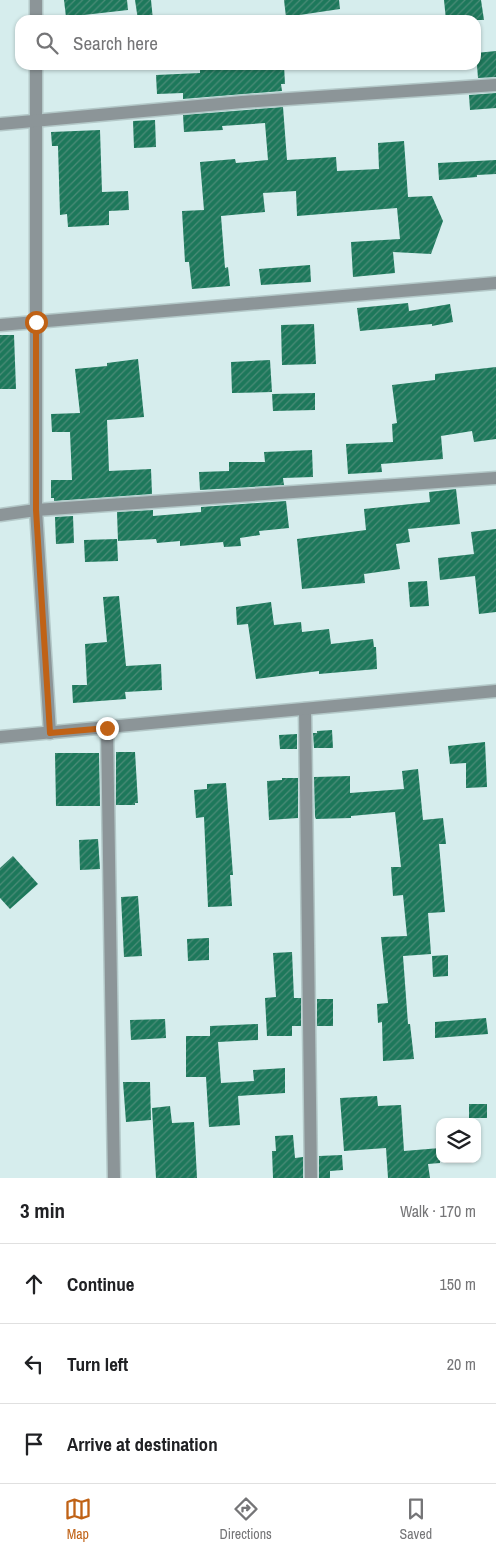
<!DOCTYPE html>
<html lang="en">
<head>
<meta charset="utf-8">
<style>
	:root { --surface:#fff; --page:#f6f6f6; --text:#202124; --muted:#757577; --line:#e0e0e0; --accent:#c06216 }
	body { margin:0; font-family:"Archivo Narrow",sans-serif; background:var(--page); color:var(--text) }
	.controls { position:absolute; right:15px; bottom:15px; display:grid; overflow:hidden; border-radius:10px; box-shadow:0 1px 4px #0004 }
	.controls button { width:45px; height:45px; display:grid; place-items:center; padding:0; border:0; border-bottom:1px solid var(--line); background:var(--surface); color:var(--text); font:25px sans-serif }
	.stop { position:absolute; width:15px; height:15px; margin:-11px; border:4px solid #c06216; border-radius:50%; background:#fff }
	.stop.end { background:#c06216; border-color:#fff; box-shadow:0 1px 5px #0008 }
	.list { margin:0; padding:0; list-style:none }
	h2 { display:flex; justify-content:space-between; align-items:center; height:65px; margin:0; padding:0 20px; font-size:21px }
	h2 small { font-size:16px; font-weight:400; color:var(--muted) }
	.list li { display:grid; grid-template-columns:32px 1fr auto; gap:15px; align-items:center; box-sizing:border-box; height:80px; padding:0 20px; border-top:1px solid var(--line) }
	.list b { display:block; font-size:19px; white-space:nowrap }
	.list em { font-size:16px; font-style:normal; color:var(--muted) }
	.icon { flex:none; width:28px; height:28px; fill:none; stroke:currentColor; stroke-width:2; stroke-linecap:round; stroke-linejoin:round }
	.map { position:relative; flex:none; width:496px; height:1178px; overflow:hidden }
	.search { position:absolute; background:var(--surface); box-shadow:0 1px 4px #0004; left:15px; right:15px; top:15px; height:55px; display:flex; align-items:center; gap:12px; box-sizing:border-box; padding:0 18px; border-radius:15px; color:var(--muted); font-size:19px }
	.sheet { height:305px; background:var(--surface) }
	nav { display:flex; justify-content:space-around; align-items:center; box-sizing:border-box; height:70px; border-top:1px solid var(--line); background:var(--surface); font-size:14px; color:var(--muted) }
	nav a { display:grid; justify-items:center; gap:2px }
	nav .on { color:var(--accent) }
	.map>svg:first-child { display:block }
	.building { fill:url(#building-hatch) }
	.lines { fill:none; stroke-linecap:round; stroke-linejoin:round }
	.minor-casing { stroke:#b3c8c8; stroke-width:15 }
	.minor { stroke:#8c9598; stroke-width:12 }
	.route { stroke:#c06216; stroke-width:6 }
</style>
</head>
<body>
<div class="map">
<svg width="496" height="1178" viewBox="0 0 496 1178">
	<defs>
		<pattern id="building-hatch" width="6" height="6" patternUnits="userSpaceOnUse" patternTransform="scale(1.25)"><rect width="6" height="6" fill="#1d785b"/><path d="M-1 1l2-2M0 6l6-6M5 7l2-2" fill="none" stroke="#4c8c78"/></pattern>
	</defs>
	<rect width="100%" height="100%" fill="#d6eded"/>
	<g class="building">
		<path d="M 64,0 L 127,0 L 128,10 L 66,17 Z"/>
		<path d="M 135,0 L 151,0 L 153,20 L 138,20 Z"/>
		<path d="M 284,0 L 339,0 L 340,9 L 286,17 Z"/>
		<path d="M 444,0 L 481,0 L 484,20 L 446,20 Z"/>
		<path d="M 496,51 L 496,77 L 478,78 L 476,53 Z"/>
		<path d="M 200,65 L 284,65 L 285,84 L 281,84 L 282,91 L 183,99 L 183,93 L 157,94 L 156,75 L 200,73 Z"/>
		<path d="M 496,93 L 496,108 L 470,110 L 469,95 Z"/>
		<path d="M 283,107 L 287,160 L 336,157 L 337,171 L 379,169 L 378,143 L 404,141 L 408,197 L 432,196 L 443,221 L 431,254 L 393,252 L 395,273 L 353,277 L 351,242 L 400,239 L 397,208 L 297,216 L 296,191 L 263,193 L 265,212 L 221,216 L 225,268 L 228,267 L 230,286 L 192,289 L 189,262 L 185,262 L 182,211 L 204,210 L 200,162 L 235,159 L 236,163 L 268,160 L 265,123 L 222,126 L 223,130 L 184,132 L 183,115 Z"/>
		<path d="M 155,120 L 156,147 L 134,148 L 133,121 Z"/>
		<path d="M 100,130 L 102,192 L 128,191 L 129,210 L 109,211 L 109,225 L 68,227 L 67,214 L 60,215 L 58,146 L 52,146 L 51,132 Z"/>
		<path d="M 496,160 L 496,174 L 477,175 L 477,177 L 439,180 L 438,163 Z"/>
		<path d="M 310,265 L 311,282 L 261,285 L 259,269 Z"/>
		<path d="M 408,303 L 409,311 L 450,304 L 453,322 L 432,326 L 432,324 L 360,331 L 357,308 Z"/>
		<path d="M 314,324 L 316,364 L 282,365 L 281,325 Z"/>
		<path d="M 0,335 L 14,335 L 16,389 L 0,389 Z"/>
		<path d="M 138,359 L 144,417 L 107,420 L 109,471 L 151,469 L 152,494 L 54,501 L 54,498 L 51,498 L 51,480 L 72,480 L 70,432 L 52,432 L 51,414 L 80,413 L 75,369 L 107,366 L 107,363 Z"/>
		<path d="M 270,360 L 272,392 L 232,393 L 231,362 Z"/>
		<path d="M 496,367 L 496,439 L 474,442 L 472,431 L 441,436 L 443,459 L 381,464 L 382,472 L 348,474 L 346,444 L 393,442 L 392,424 L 397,423 L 392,385 L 435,380 L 435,374 Z"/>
		<path d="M 315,393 L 315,410 L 273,411 L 272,394 Z"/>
		<path d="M 312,450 L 313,477 L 283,478 L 284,485 L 200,490 L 199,472 L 229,471 L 229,462 L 265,462 L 264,452 Z"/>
		<path d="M 456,489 L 460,524 L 408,529 L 410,542 L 396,544 L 400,569 L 364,574 L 365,583 L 302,589 L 297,539 L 366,530 L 364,509 L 430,502 L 429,492 Z"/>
		<path d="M 286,501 L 289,528 L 259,531 L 260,535 L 240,538 L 241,546 L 224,547 L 223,542 L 180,546 L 180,541 L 157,543 L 156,539 L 118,541 L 117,512 L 153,510 L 153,516 L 201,512 L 201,507 Z"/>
		<path d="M 73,516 L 74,543 L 56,544 L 55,517 Z"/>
		<path d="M 496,529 L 496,612 L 479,614 L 475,576 L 440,580 L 438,558 L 474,554 L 471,532 Z"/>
		<path d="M 117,539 L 118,561 L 85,562 L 84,540 Z"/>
		<path d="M 427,581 L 429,606 L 410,607 L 408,582 Z"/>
		<path d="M 119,596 L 126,666 L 161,664 L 162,690 L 125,692 L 126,699 L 73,703 L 72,685 L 87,685 L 85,644 L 107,642 L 103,597 Z"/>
		<path d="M 271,602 L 274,625 L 301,622 L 302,632 L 329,629 L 331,644 L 373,639 L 374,647 L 376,647 L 377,669 L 319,674 L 319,671 L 256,679 L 248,624 L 237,625 L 236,607 Z"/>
		<path d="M 332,730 L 333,748 L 314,748 L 313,733 L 317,733 L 317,731 Z"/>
		<path d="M 297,734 L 297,749 L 280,749 L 279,735 Z"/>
		<path d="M 485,742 L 487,787 L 466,788 L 466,763 L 450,764 L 448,746 Z"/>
		<path d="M 116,752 L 135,752 L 138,803 L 135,803 L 135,805 L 116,805 Z"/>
		<path d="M 55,753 L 99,753 L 100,806 L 56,806 Z"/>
		<path d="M 418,769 L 423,820 L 443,818 L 446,844 L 439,844 L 445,912 L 428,913 L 431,954 L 403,956 L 408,1024 L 410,1024 L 414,1059 L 383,1061 L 382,1022 L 378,1023 L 377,1004 L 388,1003 L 381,937 L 407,936 L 403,895 L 393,896 L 391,867 L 401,867 L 395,812 L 351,816 L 351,818 L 316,819 L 315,817 L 314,777 L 350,776 L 350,793 L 404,789 L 402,771 Z"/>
		<path d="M 282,778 L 298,778 L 298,818 L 269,820 L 267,781 L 282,780 Z"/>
		<path d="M 226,783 L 233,875 L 230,875 L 232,906 L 208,907 L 204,817 L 196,818 L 194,790 L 207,789 L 207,784 Z"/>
		<path d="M 98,839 L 100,869 L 80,870 L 79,840 Z"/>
		<path d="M 13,856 L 38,884 L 10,909 L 0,898 L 0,868 Z"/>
		<path d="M 138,896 L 142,956 L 124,957 L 121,897 Z"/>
		<path d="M 209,938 L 209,960 L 188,961 L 187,939 Z"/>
		<path d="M 292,952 L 294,998 L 301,998 L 301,1026 L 292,1026 L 292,1036 L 267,1036 L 265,998 L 276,997 L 273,953 Z"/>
		<path d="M 448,955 L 448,976 L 433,977 L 432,956 Z"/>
		<rect x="317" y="999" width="16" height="27"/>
		<path d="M 486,1018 L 488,1034 L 435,1038 L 435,1022 Z"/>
		<path d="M 165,1019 L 166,1038 L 131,1040 L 130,1020 Z"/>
		<path d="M 258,1024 L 258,1040 L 218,1042 L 221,1083 L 254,1081 L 253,1070 L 285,1068 L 285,1093 L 238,1096 L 240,1125 L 209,1127 L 206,1077 L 186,1077 L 186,1036 L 210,1036 L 210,1026 Z"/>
		<path d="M 123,1082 L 150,1082 L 151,1120 L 126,1122 Z"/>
		<path d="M 377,1096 L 378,1106 L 401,1105 L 404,1151 L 440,1148 L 440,1163 L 428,1164 L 430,1178 L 388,1178 L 386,1148 L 344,1151 L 340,1098 Z"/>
		<rect x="469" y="1104" width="18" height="14"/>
		<path d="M 170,1106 L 172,1123 L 194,1122 L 197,1178 L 156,1178 L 152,1108 Z"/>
		<path d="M 293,1135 L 295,1158 L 303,1157 L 303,1178 L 273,1178 L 272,1151 L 276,1151 L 275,1136 Z"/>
		<path d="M 342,1155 L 343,1170 L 330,1171 L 330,1178 L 319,1178 L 319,1156 Z"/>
	</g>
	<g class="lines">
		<g class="minor-casing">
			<g id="minor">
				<path d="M 36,20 L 36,0"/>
				<path d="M 36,65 L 36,510 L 50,733"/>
				<path d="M 0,124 L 242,102 L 496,85"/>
				<path d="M 0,325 L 496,283"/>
				<path d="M 0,515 L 36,510 L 496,478"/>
				<path d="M 305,709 L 311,1178"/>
				<path d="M 107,728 L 114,1178"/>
				<path d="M 0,737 L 496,691"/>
			</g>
		</g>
		<use href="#minor" class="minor"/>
	</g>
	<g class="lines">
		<path class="route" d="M 36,322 L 36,510 L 50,733 L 107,728"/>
	</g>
</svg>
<div class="controls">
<button><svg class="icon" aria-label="layers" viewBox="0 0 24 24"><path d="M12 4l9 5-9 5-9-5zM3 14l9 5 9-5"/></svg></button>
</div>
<div class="stop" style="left:36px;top:322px"></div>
<div class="stop end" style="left:107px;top:728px"></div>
<div class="search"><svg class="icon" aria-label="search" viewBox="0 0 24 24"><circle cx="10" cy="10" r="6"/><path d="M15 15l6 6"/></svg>Search here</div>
</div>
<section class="sheet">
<h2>3 min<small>Walk · 170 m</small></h2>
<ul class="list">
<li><svg class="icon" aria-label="ahead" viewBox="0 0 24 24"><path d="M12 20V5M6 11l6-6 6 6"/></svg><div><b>Continue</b></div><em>150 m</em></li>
<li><svg class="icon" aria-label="left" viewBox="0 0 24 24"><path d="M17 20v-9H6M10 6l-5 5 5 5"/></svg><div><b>Turn left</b></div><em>20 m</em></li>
<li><svg class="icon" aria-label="arrive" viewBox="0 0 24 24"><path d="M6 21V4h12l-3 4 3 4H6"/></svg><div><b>Arrive at destination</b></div></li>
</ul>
</section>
<nav>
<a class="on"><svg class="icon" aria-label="map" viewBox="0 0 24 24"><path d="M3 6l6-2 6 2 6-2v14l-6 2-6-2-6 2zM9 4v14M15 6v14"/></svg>Map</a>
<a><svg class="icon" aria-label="directions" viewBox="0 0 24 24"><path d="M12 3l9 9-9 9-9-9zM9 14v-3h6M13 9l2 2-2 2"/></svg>Directions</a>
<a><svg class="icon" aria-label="saved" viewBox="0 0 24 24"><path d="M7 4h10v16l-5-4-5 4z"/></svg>Saved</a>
</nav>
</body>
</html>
